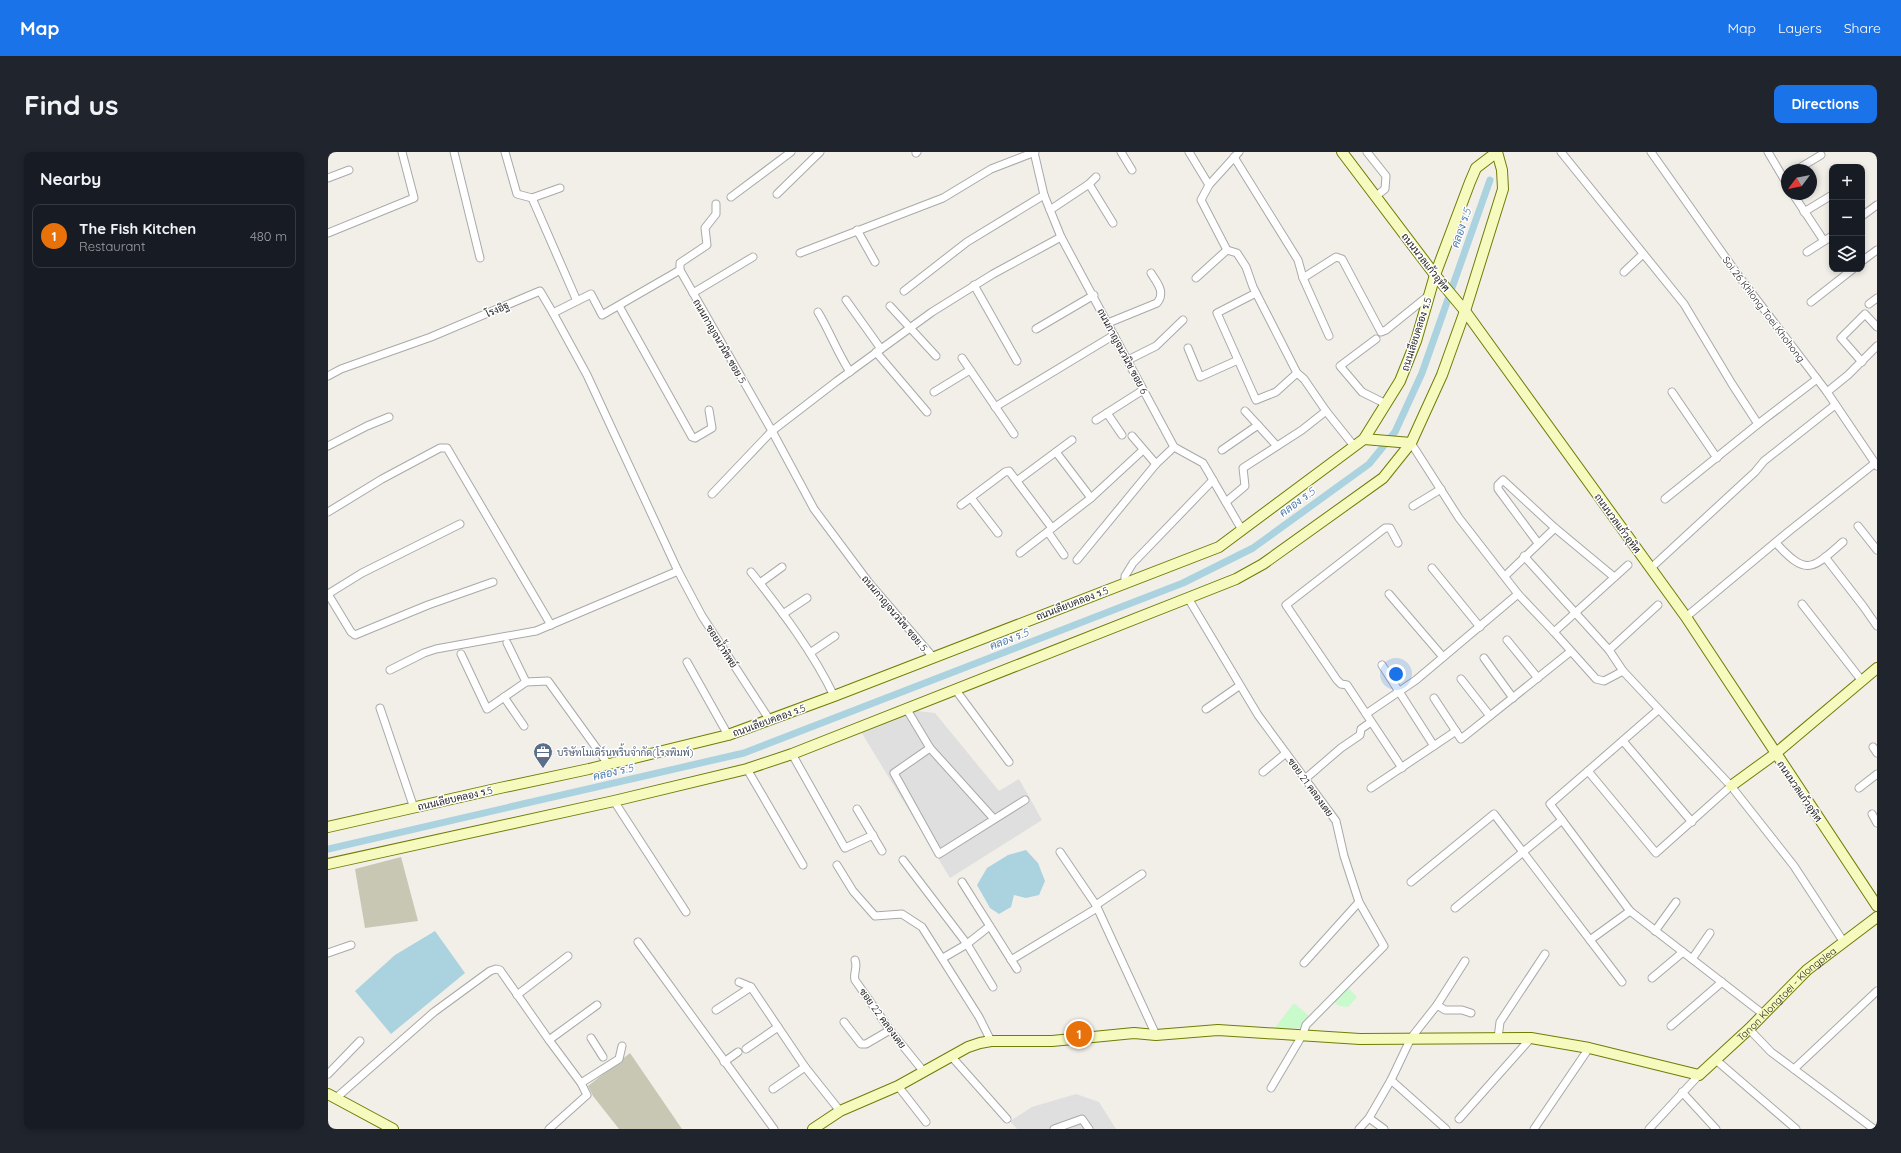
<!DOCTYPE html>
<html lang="en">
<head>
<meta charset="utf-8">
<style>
	:root { --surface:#171b24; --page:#20242c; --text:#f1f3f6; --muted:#9ea1a6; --line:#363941; --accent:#1a73e8 }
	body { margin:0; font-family:Quicksand,Sarabun,sans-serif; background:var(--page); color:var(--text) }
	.controls { position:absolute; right:12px; top:12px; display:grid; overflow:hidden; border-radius:8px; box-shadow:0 2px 6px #0003 }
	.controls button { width:36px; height:36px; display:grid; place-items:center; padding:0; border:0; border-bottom:1px solid var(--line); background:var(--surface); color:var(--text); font:20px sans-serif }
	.compass { position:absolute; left:1453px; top:12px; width:36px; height:36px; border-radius:50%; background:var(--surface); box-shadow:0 2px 6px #0003; rotate:238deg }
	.you { position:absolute; left:1068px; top:522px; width:14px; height:14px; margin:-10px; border:3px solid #fff; border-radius:50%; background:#1a73e8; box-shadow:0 0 0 6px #1a73e833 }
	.badge { display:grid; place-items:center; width:26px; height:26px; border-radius:50%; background:var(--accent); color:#fff; font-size:13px; font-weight:700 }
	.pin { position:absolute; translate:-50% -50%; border:2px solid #fff; box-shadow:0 1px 4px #0006 }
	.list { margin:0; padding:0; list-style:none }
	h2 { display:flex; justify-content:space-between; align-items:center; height:52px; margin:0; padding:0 16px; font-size:17px }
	h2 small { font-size:13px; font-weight:400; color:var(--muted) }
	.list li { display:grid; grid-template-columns:26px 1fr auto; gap:12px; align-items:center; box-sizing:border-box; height:64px; margin:0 8px 8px; padding:0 8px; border:1px solid var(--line); border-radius:8px }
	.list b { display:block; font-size:15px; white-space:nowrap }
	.list p { margin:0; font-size:13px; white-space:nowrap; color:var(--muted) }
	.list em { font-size:13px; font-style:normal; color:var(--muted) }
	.icon { flex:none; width:22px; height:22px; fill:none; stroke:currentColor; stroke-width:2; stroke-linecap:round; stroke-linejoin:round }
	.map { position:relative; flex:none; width:1549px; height:977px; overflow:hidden; border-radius:8px }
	header { display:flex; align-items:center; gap:24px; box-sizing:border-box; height:56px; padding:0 20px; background:var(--accent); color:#fff }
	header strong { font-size:19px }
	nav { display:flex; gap:22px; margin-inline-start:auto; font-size:14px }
	.intro { display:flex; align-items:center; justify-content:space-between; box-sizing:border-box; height:96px; padding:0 24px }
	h1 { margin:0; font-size:28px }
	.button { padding:10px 18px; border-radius:8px; background:var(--accent); color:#fff; font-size:14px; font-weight:700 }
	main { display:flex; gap:24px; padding:0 24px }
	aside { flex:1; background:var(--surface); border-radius:8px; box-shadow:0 2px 6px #0003 }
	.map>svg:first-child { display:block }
	.residential { fill:#e0dfdf }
	.construction { fill:#c7c7b4 }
	.park { fill:#c8facc }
	.water { fill:#aad3df }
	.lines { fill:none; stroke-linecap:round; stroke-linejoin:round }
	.canal { stroke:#aad3df; stroke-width:7 }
	.street-casing { stroke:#a9a9a9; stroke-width:9 }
	.secondary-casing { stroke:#707d05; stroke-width:12 }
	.street { stroke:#fff; stroke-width:7 }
	.secondary { stroke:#f7fabf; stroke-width:10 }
	.labels { text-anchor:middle; stroke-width:3; stroke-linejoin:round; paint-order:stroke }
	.street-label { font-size:10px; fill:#222; stroke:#fff }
	.service-label { font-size:10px; fill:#4e5e75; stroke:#fff; text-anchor:start }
	.water-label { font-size:11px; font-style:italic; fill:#4a7aab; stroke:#fff }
</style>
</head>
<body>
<header>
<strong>Map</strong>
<nav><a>Map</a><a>Layers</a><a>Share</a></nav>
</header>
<div class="intro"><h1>Find us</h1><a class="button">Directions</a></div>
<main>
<aside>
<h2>Nearby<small></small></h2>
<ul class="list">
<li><span class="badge" style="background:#e8710a">1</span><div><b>The Fish Kitchen</b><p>Restaurant</p></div><em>480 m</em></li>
</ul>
</aside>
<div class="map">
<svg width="1549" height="977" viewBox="0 0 1549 977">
	<rect width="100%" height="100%" fill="#f2efe9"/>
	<g class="residential">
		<path d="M 572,557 L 607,561 L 671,639 L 691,627 L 714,668 L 622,726 L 532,578 Z"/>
		<path d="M 748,942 L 771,950 L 788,977 L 689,977 L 682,969 L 704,955 Z"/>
	</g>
	<g class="construction">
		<path d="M 73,705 L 90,769 L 37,776 L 27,717 Z"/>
		<path d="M 302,901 L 354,977 L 291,977 L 265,944 L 260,934 Z"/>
	</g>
	<g class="park">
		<path d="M 1018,834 L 1029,845 L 1020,855 L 1011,854 L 1003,848 Z"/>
		<path d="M 966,851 L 981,864 L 972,876 L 946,877 Z"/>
	</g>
	<g class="water">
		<path d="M 698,698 L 710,711 L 717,729 L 711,743 L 698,746 L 686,743 L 683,755 L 671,762 L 662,756 L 649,733 L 659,716 L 680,703 Z"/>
		<path d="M 107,779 L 137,821 L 63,882 L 27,839 L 67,803 Z"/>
	</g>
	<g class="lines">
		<path class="canal" d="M 0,697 L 416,601 L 855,431 L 925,396 L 1041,312 L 1067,280 L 1094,221 L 1162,28"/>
		<g class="street-casing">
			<g id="street">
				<path d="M 126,0 L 152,106"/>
				<path d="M 177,0 L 189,42 L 204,46 L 249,149 L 263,142 L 274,163 L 352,118 L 444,279 L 486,357 L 542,432 L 605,505"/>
				<path d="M 706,0 L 716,43 L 733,85 L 846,295 L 875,311 L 914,378"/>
				<path d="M 793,0 L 804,18"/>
				<path d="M 861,0 L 881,33"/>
				<path d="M 1039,0 L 1058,24 L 1057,37 L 1047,45"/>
				<path d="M 1233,0 L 1356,152 L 1404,232 L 1430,272"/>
				<path d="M 1323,0 L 1410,123 L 1499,240 L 1549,314"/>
				<path d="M 1440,0 L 1459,32"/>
				<path d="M 588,1 L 589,0"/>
				<path d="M 906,5 L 970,108 L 975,126 L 1001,184"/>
				<path d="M 1468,18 L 1493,3"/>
				<path d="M 0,26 L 21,18"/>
				<path d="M 761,32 L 785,71"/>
				<path d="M 449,42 L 492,0"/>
				<path d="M 1465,42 L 1496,89"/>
				<path d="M 403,45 L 463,0"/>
				<path d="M 204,46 L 232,36"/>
				<path d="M 722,58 L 761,32 L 768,25"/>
				<path d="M 1476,60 L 1504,43"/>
				<path d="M 1534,64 L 1549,53"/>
				<path d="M 529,78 L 547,110"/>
				<path d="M 0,81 L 86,46 L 74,0"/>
				<path d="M 899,98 L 873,48 L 881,33 L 911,0"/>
				<path d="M 1479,100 L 1504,84"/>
				<path d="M 472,101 L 615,46 L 663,17 L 707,0"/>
				<path d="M 1534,109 L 1549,98"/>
				<path d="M 352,118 L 352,111 L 379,93 L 377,76 L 388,62 L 388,52"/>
				<path d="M 1296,120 L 1315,102"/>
				<path d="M 868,126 L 899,98 L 909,101 L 918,115 L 925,135 L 969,221 L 976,227 L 998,259 L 974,278 L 915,316 L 917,334 L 898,350"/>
				<path d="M 975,126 L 1008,105 L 1014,107 L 1053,180 L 1058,178 L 1100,144"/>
				<path d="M 646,133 L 689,209"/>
				<path d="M 576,139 L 639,90 L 716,43"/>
				<path d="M 365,141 L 425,105"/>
				<path d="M 928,141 L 889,161 L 928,248 L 948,240 L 969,221"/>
				<path d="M 518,148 L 553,197"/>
				<path d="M 249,149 L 225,161 L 259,223 L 350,419 L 374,464 L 441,567"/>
				<path d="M 1483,150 L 1525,117"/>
				<path d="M 1541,152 L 1549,146"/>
				<path d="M 291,154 L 364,285 L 367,286 L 384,276 L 381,258"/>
				<path d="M 562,154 L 608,204"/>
				<path d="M 490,160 C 502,180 509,200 522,220"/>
				<path d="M 780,171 L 829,151 C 838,140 829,131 823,121"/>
				<path d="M 708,177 L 766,143"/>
				<path d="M 1048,187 L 1012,214 L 1034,240 L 1058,252"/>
				<path d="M 860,196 L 872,225 L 910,208"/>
				<path d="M 548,200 L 599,260"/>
				<path d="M 634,206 L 686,282"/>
				<path d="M 800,208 L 828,194 L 855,168"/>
				<path d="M 1534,210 L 1513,186 L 1537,162 L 1549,175"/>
				<path d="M 0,224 L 13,217 L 103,185 L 212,139 L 225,161"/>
				<path d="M 606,240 L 642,218"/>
				<path d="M 1344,240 L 1389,306"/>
				<path d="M 1499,240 L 1520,223 L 1549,194"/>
				<path d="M 667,255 L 786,183"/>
				<path d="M 917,259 L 949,294"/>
				<path d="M 998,259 L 1026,294"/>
				<path d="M 779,261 L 794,283"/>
				<path d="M 768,268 L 815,238"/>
				<path d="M 804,284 L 828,312"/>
				<path d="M 1083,291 L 1131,366 L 1190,442 L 1226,480 L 1268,527 L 1276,529 L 1295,519 L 1403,634 L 1466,714 L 1515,789"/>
				<path d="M 0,294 L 39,274 L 61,265"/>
				<path d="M 894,298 L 930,273"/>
				<path d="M 728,300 L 763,346"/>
				<path d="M 690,328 L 744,288"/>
				<path d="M 384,342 L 444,279 L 509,229 L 604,160 L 665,122 L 733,85"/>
				<path d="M 643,346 L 670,381"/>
				<path d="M 1337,347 L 1430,272 L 1489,227"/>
				<path d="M 633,353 L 677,320 L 681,319 L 724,376"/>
				<path d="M 1085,354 L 1113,337"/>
				<path d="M 0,360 L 54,327 L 112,296 L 119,296 L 223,473"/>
				<path d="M 1530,374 L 1549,398"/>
				<path d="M 720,380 L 736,403"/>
				<path d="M 1070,391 L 1062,376 L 1057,376 L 958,453 L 1009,528 L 1013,532 L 1019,533 L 1074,616"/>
				<path d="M 1210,391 L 1170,337 L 1170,333 L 1175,328 L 1227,376 L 1286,425"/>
				<path d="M 1448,391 C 1479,425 1484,417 1515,390"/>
				<path d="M 692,401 L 763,346 L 815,298"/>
				<path d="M 1196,404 L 1281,498 L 1295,519"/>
				<path d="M 1497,405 L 1535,454 L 1549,474"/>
				<path d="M 749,408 L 828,312 L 846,295"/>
				<path d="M 1104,416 L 1152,475"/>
				<path d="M 1323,416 L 1427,320 L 1436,309 L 1507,253"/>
				<path d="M 423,420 C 453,458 485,500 506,544"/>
				<path d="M 1177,424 L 1227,376"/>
				<path d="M 432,431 L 454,415"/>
				<path d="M 797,431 L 797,424 L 805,411 L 885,328"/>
				<path d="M 0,442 L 23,480 L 27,483 L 100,453 L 165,430"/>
				<path d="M 0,442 L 34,421 L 132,372"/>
				<path d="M 1061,442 L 1115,505"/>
				<path d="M 860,446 L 930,563 L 1008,669 L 1016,704 L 1031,750 L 1056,794 L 978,873 L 975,882 L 943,936"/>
				<path d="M 1474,452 L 1534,529"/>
				<path d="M 455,462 L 479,446"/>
				<path d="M 1358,465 L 1460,380 L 1547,311"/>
				<path d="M 1226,480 L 1300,413"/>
				<path d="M 1179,488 L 1210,526"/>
				<path d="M 179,491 L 198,530"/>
				<path d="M 1281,498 L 1330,453"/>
				<path d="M 482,501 L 507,484"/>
				<path d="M 133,502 L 159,557 L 198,530 L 220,529 L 280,612"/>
				<path d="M 1156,506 L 1185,546"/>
				<path d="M 359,510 L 400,583"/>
				<path d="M 1054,513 L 1106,594"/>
				<path d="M 62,518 L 96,501 L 108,497 L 208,479 L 350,419"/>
				<path d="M 1133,527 L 1162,564"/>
				<path d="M 627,537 L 681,610"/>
				<path d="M 176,545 L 196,574"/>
				<path d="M 1106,546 L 1133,587 L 1242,500"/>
				<path d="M 52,556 L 86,656"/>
				<path d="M 578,556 L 602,596 L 666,667"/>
				<path d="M 878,557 L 911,534"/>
				<path d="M 1330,558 L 1222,652 L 1302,759 L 1435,862"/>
				<path d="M 1038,562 L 1088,528 L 1190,442"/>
				<path d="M 1295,589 L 1364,670"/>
				<path d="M 1545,595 L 1549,601"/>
				<path d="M 602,596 L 566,621 L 611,702 L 697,648"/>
				<path d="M 464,602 L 517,696 L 545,683"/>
				<path d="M 419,617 L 475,713"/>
				<path d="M 1260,619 L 1328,701 L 1403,634"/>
				<path d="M 935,620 L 958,601"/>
				<path d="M 977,627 L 1013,596 L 1032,583 L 1033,577 L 1043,570"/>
				<path d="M 1043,636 L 1128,579"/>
				<path d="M 1531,636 L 1549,622"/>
				<path d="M 286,649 L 358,760"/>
				<path d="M 529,657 L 554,699"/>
				<path d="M 1544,662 L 1549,671"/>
				<path d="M 732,700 L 768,753 L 828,883"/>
				<path d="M 575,708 L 639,792 L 665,835"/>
				<path d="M 509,713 L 525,739 L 547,764 L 574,762 L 594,775 L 651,865 L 663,889"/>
				<path d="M 634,730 L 689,817"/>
				<path d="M 1083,730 L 1166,662 L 1294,830"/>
				<path d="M 768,753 L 814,722"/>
				<path d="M 1127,756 L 1234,668"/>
				<path d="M 1327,779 L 1348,750"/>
				<path d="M 1262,788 L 1302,759"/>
				<path d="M 310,790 L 446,977"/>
				<path d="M 0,801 L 23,793"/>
				<path d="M 615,806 L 639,792 L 658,777"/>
				<path d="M 1364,807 L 1382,781"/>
				<path d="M 527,808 C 530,816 525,821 527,828 L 562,878 L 596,920"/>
				<path d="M 683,808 L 769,756"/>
				<path d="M 976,811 L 1031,750"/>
				<path d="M 1324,826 L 1355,800"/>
				<path d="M 411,830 L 423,835 L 477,915 L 512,959"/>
				<path d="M 189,843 L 240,804"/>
				<path d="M 1109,853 L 1117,858 L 1134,858 L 1143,861"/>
				<path d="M 388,858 L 423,835"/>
				<path d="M 516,870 L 533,892 L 538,892 L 562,878"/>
				<path d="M 1343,874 L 1394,830"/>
				<path d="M 1421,877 L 1443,900 L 1546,977"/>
				<path d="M 263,886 L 275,905"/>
				<path d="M 1170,886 L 1172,870 L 1217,802"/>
				<path d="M 418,897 L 450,875"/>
				<path d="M 623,904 L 679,967"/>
				<path d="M 1388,908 L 1468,977"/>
				<path d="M 396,910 L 410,900"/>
				<path d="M 1466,917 L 1549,839"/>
				<path d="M 0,922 L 32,889"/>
				<path d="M 1063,928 L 1118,977"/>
				<path d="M 253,931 L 291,907 L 294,894"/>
				<path d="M 570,934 L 598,970"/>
				<path d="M 445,937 L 477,915"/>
				<path d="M 1354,940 L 1388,977"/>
				<path d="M 8,946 L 106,860 L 162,819 L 168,817 L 172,818 L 221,888 L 269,853"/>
				<path d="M 1041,966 L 1056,977"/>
				<path d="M 1131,967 L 1203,886"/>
				<path d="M 221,977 L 259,943 L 253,931 L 221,888"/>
				<path d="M 726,977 L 754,967 L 761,977"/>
				<path d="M 1031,977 L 1041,966 L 1063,928 L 1083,886 L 1109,853 L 1137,809"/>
				<path d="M 1206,977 L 1261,896"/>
				<path d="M 1321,977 L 1371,923"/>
			</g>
		</g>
		<g class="secondary-casing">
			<g id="secondary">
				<path d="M 1014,0 L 1107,123 L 1137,159 L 1358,465 L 1549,754"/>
				<path d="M 1036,287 L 1083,291"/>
				<path d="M 1403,634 L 1447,602 L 1549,516"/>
				<path d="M 0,675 L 172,636 L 261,617 L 400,583 L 506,544 L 891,395 L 1036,287 L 1072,229 L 1088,189 L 1107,123 L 1142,30 L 1148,16 L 1169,0"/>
				<path d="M 0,712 L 286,649 L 419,617 L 464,602 L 860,446 L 908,427 L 935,412 L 1055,326 L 1083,291 L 1114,223 L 1137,159 L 1175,37 L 1174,18 L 1169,0"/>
				<path d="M 0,942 L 65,977"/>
				<path id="s1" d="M 485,977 L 512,959 L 570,934 L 640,895 L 652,891 L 663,889 L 724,889 L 806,881 L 828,883 L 890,878 L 1032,887 L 1203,886 L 1261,896 L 1371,923 L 1421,877 L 1479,818 L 1549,765"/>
			</g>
		</g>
		<use href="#street" class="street"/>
		<use href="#secondary" class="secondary"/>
	</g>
	<defs>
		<g id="office-pin" transform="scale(1)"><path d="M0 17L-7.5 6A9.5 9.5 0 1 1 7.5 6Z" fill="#5c6f8a" stroke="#fff"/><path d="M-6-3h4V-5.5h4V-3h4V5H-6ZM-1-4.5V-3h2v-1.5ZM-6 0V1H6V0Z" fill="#fff"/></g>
	</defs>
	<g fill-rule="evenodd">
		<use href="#office-pin" x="215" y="600"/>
	</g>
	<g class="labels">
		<g class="street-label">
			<text transform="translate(1098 110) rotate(52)" y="4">ถนนนวลแก้วอุทิศ</text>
			<text transform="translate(169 157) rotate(-23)" y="4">โรงอิฐ</text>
			<text transform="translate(1436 157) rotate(53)" y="4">Soi 26 Khlong Toei Khohong</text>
			<text transform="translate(1088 182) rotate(-72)" y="4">ถนนเลียบคลอง ร.5</text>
			<text transform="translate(392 189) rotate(60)" y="4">ถนนกาญจนวนิช ซอย 5</text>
			<text transform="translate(795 199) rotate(62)" y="4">ถนนกาญจนวนิช ซอย 6</text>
			<text transform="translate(1290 371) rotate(54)" y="4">ถนนนวลแก้วอุทิศ</text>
			<text transform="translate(744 451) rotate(-21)" y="4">ถนนเลียบคลอง ร.5</text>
			<text transform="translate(567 461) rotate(50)" y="4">ถนนกาญจนวนิช ซอย 5</text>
			<text transform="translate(394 494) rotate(57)" y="4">ซอยน้ำทิพย์</text>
			<text transform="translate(441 568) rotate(-20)" y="4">ถนนเลียบคลอง ร.5</text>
			<text transform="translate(983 635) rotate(54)" y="4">ซอย 21 คลองเตย</text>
			<text transform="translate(1472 639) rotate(56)" y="4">ถนนนวลแก้วอุทิศ</text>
			<text transform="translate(127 646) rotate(-13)" y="4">ถนนเลียบคลอง ร.5</text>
			<text dy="4" stroke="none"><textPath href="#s1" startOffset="1032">Tanon Klongtoei - Klongplea</textPath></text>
			<text transform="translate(555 866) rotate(54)" y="4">ซอย 22 คลองเตย</text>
		</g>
		<g class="service-label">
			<text x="229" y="604">บริษัทโมเดิร์นพริ้นจำกัด(โรงพิมพ์)</text>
		</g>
		<g class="water-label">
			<text transform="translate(1133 76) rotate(-71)" y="4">คลอง ร.5</text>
			<text transform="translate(969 350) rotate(-36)" y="4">คลอง ร.5</text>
			<text transform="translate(681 487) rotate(-21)" y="4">คลอง ร.5</text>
			<text transform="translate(285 620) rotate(-13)" y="4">คลอง ร.5</text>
		</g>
	</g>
</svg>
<div class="controls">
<button>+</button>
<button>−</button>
<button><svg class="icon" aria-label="layers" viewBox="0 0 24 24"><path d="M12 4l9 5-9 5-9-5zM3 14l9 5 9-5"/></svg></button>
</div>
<svg class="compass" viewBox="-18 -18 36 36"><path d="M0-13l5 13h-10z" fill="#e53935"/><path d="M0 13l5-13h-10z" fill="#9ea1a6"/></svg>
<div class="you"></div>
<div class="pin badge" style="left:751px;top:882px;background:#e8710a">1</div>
</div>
</main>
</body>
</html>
